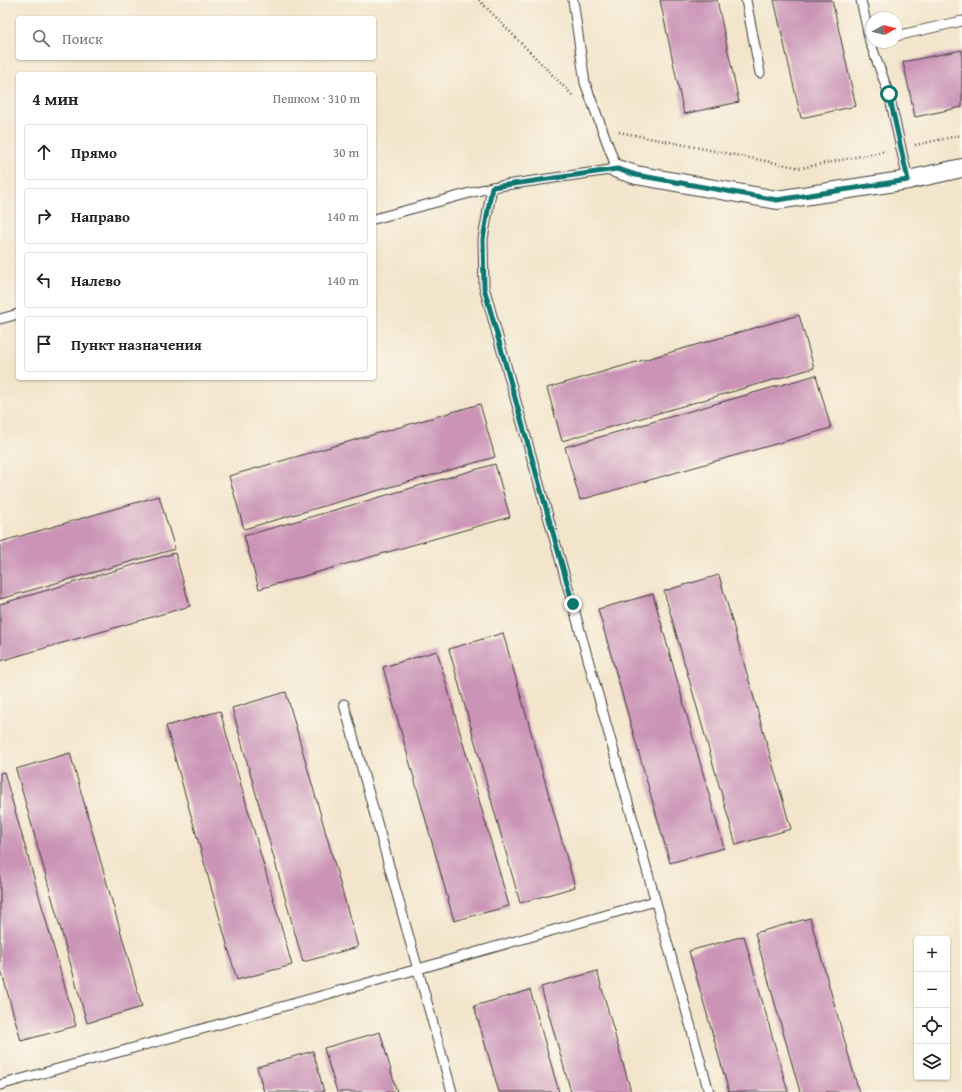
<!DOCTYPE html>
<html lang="ru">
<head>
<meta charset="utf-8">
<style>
	:root { --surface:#fff; --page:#f2f2f2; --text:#222; --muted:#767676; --line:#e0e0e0 }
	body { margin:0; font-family:"Gentium Book Plus",serif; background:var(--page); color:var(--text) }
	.controls { position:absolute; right:12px; bottom:12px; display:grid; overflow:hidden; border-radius:4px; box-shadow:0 1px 3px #0004 }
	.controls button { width:36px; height:36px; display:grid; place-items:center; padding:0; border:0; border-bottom:1px solid var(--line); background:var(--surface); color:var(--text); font:20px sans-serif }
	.compass { position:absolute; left:866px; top:12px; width:36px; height:36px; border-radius:50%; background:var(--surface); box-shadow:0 1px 3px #0004; rotate:82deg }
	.stop { position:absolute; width:12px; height:12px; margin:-9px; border:3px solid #0f766e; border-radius:50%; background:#fff }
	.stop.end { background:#0f766e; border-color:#fff; box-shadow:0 1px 4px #0008 }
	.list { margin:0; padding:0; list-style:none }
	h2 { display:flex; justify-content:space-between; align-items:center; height:52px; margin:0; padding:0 16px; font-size:17px }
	h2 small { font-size:13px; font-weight:400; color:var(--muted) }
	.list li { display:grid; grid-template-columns:26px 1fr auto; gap:12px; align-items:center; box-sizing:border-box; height:56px; margin:0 8px 8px; padding:0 8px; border:1px solid var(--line); border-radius:4px }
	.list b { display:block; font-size:15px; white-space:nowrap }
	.list em { font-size:13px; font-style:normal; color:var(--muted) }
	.icon { flex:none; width:22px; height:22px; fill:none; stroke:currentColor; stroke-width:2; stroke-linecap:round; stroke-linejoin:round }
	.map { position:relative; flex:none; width:962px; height:1092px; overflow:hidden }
	.search { position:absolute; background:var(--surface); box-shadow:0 1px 3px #0004; left:16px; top:16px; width:360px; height:44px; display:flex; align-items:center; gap:10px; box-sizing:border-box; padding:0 14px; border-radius:4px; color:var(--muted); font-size:15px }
	.panel { position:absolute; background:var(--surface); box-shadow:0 1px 3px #0004; left:16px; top:72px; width:360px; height:308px; border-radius:4px }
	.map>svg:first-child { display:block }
	.building { fill:#cb94b7 }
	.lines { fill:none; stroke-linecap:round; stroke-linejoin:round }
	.service-casing { stroke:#3c3a36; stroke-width:11 }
	.minor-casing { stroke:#3c3a36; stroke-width:20 }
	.path { stroke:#3c3a36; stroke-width:2.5; stroke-dasharray:1 3; stroke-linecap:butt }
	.service { stroke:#fff; stroke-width:9 }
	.minor { stroke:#fff; stroke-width:18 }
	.route { stroke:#0f766e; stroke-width:5 }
</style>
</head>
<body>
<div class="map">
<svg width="962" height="1092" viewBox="0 0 962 1092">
	<rect width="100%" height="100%" fill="#fbf7ec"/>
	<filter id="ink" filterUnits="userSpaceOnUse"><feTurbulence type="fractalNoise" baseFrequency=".025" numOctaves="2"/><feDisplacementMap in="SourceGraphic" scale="8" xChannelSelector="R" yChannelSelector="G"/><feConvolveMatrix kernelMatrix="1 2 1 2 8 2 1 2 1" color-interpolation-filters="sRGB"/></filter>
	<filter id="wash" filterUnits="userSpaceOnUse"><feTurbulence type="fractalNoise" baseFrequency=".012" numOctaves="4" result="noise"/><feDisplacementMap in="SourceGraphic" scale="16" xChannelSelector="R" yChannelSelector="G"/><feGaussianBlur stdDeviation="0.9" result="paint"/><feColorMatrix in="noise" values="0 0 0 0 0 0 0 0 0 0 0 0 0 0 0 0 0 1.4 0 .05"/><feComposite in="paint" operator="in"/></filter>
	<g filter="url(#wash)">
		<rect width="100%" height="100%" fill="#f3e5cc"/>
		<g id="blocks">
			<g class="building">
				<path d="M 660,0 L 717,0 L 739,102 L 684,114 Z"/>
				<path d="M 774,0 L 832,0 L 856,106 L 801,118 Z"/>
				<path d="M 962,50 L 962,107 L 915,117 L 903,62 Z"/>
				<path d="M 799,315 L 814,368 L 562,441 L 547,388 Z"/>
				<path d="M 816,375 L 831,428 L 580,500 L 565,447 Z"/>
				<path d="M 480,404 L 495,457 L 244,529 L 229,476 Z"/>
				<path d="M 495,464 L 510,517 L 259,589 L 244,536 Z"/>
				<path d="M 159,496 L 175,549 L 0,599 L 0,542 Z"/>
				<path d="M 175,553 L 190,606 L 0,661 L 0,604 Z"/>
				<path d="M 719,575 L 791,829 L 736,845 L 664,591 Z"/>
				<path d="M 653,594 L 724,848 L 670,863 L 598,609 Z"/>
				<path d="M 503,633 L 575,887 L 520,903 L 449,649 Z"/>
				<path d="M 437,651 L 509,906 L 454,921 L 383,667 Z"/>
				<path d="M 286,692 L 358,947 L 303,962 L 232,708 Z"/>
				<path d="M 220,711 L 292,965 L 237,980 L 166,726 Z"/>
				<path d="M 70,753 L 142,1007 L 87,1023 L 16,769 Z"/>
				<path d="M 4,772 L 76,1026 L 21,1041 L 0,966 L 0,773 Z"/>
				<path d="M 810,918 L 859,1092 L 800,1092 L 755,933 Z"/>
				<path d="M 744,936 L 788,1092 L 729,1092 L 689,951 Z"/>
				<path d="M 597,971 L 631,1092 L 571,1092 L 541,987 Z"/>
				<path d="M 530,990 L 559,1092 L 499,1092 L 474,1006 Z"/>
				<path d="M 380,1032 L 397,1092 L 337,1092 L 324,1048 Z"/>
				<path d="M 313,1051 L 324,1092 L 264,1092 L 257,1067 Z"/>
			</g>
		</g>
	</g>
	<g filter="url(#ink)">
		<use href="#blocks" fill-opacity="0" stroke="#3c3a36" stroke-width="1"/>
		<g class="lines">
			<g class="service-casing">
				<g id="service">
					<path d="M 746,0 L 760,73"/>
					<path d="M 861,0 L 870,42 L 889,94 L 908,180"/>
					<path d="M 896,36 L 962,21"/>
					<path d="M 492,187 L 483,239 L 484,287 L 709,1092"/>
					<path d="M 374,219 L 492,187 L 617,169 L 585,83 L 573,0"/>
					<path d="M 0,319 L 18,314"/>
					<path d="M 344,704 L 452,1092"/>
					<path d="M 0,1085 L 418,969 L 655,901"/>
				</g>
			</g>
			<g class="minor-casing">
				<path id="minor" d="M 617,169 L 636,175 L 777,200 L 908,180 L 962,168"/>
			</g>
			<g class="path">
				<path d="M 479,0 L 574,97"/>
				<path d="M 619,132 L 801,168 L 886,151"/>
				<path d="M 915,145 L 962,135"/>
			</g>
			<use href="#service" class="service"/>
			<use href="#minor" class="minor"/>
		</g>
	</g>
	<g class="lines" filter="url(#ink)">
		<path class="route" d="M 573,604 L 484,288 L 483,239 L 492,187 L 617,169 L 636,175 L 777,200 L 908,180 L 889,94"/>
	</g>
</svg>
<div class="controls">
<button>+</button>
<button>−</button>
<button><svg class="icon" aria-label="locate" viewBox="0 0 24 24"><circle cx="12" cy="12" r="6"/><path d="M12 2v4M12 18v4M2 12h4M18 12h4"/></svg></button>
<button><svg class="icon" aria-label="layers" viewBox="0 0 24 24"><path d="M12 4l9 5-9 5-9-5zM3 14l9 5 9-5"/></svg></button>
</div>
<svg class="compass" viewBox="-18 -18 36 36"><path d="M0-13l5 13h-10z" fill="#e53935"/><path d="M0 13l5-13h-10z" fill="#767676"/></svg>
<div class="stop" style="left:889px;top:94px"></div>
<div class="stop end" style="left:573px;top:604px"></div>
<div class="search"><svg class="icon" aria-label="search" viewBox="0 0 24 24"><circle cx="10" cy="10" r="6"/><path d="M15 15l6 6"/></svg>Поиск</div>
<section class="panel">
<h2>4 мин<small>Пешком · 310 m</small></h2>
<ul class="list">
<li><svg class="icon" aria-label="ahead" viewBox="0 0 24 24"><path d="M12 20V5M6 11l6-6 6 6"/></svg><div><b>Прямо</b></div><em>30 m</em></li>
<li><svg class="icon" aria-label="right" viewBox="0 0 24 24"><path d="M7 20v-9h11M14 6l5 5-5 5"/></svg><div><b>Направо</b></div><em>140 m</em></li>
<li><svg class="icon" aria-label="left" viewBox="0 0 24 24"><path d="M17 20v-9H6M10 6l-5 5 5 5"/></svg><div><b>Налево</b></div><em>140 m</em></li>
<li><svg class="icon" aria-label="arrive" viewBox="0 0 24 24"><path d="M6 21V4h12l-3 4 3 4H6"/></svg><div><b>Пункт назначения</b></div></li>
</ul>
</section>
</div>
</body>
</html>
